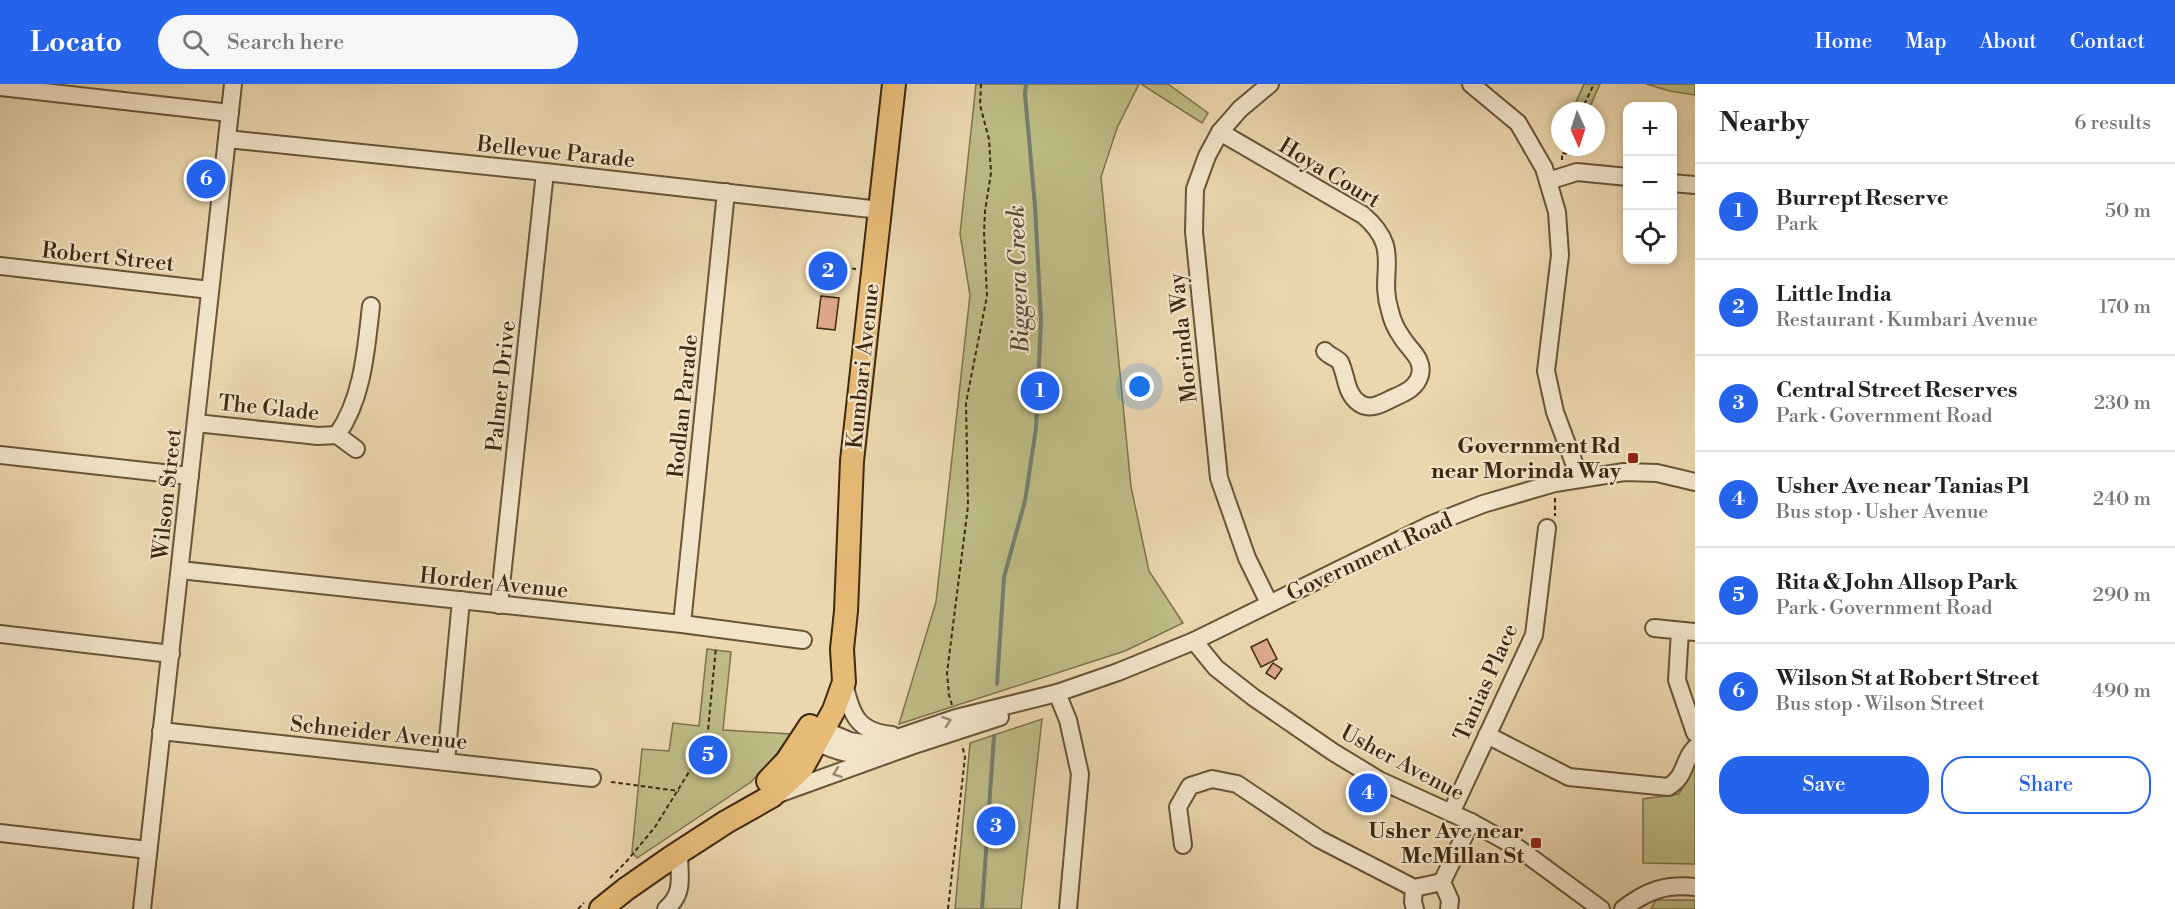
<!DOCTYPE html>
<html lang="en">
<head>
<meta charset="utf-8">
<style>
	:root { --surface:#fff; --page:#f6f6f6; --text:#222; --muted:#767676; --line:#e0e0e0; --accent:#2563eb }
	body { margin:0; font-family:"Libre Bodoni",serif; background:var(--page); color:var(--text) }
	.controls { position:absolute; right:18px; top:18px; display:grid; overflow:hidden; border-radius:12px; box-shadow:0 3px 9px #0003 }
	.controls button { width:54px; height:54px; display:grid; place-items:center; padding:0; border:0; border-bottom:2px solid var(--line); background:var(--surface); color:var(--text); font:30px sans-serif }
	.compass { position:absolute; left:1551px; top:18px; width:54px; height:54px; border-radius:50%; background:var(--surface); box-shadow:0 3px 9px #0003; rotate:177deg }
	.you { position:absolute; left:1140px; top:303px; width:21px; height:21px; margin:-15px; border:4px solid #fff; border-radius:50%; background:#1a73e8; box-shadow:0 0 0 9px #1a73e833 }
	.badge { display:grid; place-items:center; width:39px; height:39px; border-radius:50%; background:var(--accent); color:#fff; font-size:20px; font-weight:700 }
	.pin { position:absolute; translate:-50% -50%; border:3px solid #fff; box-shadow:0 2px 6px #0006 }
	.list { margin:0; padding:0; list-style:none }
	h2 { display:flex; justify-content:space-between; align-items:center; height:78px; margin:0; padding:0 24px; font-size:26px }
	h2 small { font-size:20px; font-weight:400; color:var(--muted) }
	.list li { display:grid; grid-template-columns:39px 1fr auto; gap:18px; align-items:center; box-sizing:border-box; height:96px; padding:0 24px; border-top:2px solid var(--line) }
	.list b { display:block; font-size:22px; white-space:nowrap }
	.list p { margin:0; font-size:20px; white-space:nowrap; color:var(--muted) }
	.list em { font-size:20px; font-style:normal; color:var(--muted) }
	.actions { display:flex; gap:12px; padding:18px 24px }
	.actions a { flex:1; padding:14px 0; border:2px solid var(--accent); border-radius:24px; text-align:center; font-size:21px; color:var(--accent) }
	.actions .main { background:var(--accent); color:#fff }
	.icon { flex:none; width:33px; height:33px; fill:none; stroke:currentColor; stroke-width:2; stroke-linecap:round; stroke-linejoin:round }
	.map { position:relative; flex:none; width:1695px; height:825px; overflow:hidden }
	header { display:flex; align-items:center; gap:36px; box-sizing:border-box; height:84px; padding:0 30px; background:var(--accent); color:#fff }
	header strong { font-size:28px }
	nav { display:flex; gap:33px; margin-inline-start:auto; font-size:21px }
	.search { width:420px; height:54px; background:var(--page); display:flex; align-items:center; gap:15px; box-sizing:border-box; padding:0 21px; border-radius:33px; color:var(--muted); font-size:22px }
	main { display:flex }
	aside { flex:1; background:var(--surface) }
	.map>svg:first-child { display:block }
	.green { fill:#bebc85; stroke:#7e724a; stroke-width:1.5 }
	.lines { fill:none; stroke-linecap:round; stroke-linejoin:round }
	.stream { stroke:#757e71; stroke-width:4 }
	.building { fill:#dda78c; stroke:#3d2810; stroke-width:1.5 }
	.minor-casing { stroke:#685437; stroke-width:20 }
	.major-casing { stroke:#3d2810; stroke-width:26 }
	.path { stroke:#3d2810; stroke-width:2; stroke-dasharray:4.5 3; stroke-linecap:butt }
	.minor { stroke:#f2e4ca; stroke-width:16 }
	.major { stroke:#e6bb76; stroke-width:22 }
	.oneway { stroke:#98866d }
	.poi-dot { fill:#8f2418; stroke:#f2e4ca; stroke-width:2 }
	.labels { text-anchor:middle; stroke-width:4.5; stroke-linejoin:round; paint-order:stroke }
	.street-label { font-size:22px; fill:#3d2810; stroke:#f2e4ca }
	.poi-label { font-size:22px; font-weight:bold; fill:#3d2810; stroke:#f2e4ca; text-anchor:end }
	.water-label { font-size:24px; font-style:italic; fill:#544c38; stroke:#f2e4ca }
</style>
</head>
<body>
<header>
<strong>Locato</strong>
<div class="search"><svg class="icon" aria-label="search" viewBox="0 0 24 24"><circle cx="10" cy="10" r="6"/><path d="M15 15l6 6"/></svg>Search here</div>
<nav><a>Home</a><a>Map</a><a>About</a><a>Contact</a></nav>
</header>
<main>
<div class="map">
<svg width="1695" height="825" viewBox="0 0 1695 825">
	<rect width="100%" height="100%" fill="#ebd6ad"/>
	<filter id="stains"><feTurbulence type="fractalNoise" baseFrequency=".00333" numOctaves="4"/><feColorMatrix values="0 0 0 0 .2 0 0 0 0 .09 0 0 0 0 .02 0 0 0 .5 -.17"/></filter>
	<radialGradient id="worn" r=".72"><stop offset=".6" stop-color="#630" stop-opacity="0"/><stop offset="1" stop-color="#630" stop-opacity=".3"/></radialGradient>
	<g class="green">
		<path d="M 976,0 L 1139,0 L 1117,44 L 1101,93 L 1131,403 L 1149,487 L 1183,539 L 1125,567 L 899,640 L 936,518 L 970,211 L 960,150 Z"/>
		<path d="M 1141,0 L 1168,0 L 1208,29 L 1202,39 Z"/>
		<path d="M 1584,0 L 1600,0 L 1588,27 L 1572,27 Z"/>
		<path d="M 1646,0 L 1695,0 L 1695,11 L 1670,7 Z"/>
		<path d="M 707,565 L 731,568 L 723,646 L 791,650 L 773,675 L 751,698 L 637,774 L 632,768 L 642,665 L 669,667 L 673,639 L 699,642 Z"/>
		<path d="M 1042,635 L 1021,825 L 955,825 L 970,659 Z"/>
		<path d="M 1695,680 L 1695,780 L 1643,779 L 1643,715 L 1679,710 Z"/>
		<path d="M 1656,816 L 1695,816 L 1695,825 L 1651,825 Z"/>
	</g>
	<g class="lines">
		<g class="stream">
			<path d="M 997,600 L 1004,493 L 1025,417 L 1036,344 L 1041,236 L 1035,122 L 1025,10 L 1026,0"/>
			<path d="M 982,825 L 994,652"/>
		</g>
	</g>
	<g class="building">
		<path d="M 820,180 L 838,181 L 836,202 L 818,200 Z"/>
		<path d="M 821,212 L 839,214 L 835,246 L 817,244 Z"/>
		<path d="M 1267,555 L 1277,575 L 1261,583 L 1251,563 Z"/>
		<path d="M 1273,579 L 1282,585 L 1275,595 L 1266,589 Z"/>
	</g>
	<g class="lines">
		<g class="minor-casing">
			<g id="minor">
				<path d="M 1471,0 L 1518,39 L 1544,84 L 1557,128 L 1560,171 L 1546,287 L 1555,328 L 1580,395"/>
				<path d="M 0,3 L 230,29"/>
				<path d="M 1220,48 L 1363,131 C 1404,166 1377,187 1390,227 C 1392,236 1396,245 1401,252 C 1409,266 1424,274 1420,291 C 1416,306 1401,310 1389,316 C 1379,321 1369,326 1359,319 C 1345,309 1347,292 1340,278 C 1337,274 1329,272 1325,267"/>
				<path d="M 227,55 L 545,88 L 880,126"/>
				<path d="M 1548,97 L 1577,88 L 1628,93"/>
				<path d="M 1672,99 L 1695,101"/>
				<path d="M 0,182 L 210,206"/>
				<path d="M 196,339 L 318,352 L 337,351 L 356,365"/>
				<path d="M 337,351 C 363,314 366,266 371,222"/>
				<path d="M 0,371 L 190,392"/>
				<path d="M 180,486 L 682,540 L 803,556"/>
				<path d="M 1269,519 L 1247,474 L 1219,394 L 1194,148 L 1195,105 L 1207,72 L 1220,48 L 1240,25 L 1270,0"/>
				<path d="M 499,521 L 545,88"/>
				<path d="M 682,540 L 726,108"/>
				<path d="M 1654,544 L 1695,548"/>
				<path d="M 1680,547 L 1677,596 L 1695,649"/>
				<path d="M 0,550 L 171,570"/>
				<path d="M 1194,557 L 1216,584 L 1253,613 L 1333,668 L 1379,696 L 1471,738 L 1518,764 L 1601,825"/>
				<path d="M 844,599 C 851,630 857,648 892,651"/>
				<path d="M 1057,609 L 1068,636 L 1080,690 L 1068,825"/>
				<path d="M 812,641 L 850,657 L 868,660 L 891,656 L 956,634 L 1057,609 L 1118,588 L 1194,557 L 1432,440 L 1483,420 L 1555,399 L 1624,388 L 1657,389 L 1695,398"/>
				<path d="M 161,647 L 592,694"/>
				<path d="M 1487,651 L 1569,693 L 1668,703 C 1687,692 1682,677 1695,664"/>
				<path d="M 806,653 C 829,665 849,673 875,670"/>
				<path d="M 446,677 L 461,516"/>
				<path d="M 778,710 L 911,662 L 1000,633"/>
				<path d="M 1451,729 L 1534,551 L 1547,444"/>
				<path d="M 0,749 L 148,766"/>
				<path d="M 1183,761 L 1178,723 L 1190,702 L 1212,695 L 1237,700 L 1319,755 L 1414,804 L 1442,798"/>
				<path d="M 1442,798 L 1471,738"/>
				<path d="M 1442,798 L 1450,816 L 1449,825"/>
				<path d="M 1414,804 L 1413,818 L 1415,825"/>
				<path d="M 142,825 L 233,0"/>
				<path d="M 666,825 C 685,809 679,792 679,769"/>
				<path d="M 1623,825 C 1646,807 1665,800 1695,803"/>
			</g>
		</g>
		<g class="major-casing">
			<g id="major">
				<path d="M 768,697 L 787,677 L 810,642"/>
				<path d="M 601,825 L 626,805 L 672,773 L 726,738 L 772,712 L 802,684 L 834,626 L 844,598 L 842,565 L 846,527 L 852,377 L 894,0"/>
			</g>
		</g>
		<g class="path">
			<path d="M 1581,27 L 1594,0"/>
			<path d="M 1562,76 L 1562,69 L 1569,70 L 1569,63"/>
			<path d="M 823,174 L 841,176 L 840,183 L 856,185"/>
			<path d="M 1555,414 L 1555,432"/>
			<path d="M 952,621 L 949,611 L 947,589 L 968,422 L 966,319 L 987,212 L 984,149 L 985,127 L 991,89 L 989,55 L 980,21 L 981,0"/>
			<path d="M 611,698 L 679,707"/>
			<path d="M 610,794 L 626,778 L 655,743 L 702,667 L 708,646 L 716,563"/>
			<path d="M 578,825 L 584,819"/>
			<path d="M 948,825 L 965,673 L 962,661"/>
		</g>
		<use href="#minor" class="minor"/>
		<use href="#major" class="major"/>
	</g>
	<defs><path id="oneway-chevron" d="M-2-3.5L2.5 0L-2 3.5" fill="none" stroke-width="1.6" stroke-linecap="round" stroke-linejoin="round" transform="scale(1.5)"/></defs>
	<g class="oneway">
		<use href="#oneway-chevron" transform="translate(947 637) rotate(-19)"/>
		<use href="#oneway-chevron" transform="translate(837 689) rotate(160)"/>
	</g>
	<g class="poi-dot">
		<rect x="1627" y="368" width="12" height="12" rx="3"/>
		<rect x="1530" y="753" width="12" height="12" rx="3"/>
	</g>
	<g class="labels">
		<g class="street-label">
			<text transform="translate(556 67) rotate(6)" y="8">Bellevue Parade</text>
			<text transform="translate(1330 88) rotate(31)" y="8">Hoya Court</text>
			<text transform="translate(108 172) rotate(6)" y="8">Robert Street</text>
			<text transform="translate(1182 254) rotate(-96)" y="8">Morinda Way</text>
			<text transform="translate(862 282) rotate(-84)" y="8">Kumbari Avenue</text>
			<text transform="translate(500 302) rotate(-84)" y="8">Palmer Drive</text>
			<text transform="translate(682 322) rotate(-84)" y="8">Rodlan Parade</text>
			<text transform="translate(269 323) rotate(6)" y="8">The Glade</text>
			<text transform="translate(166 410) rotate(-84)" y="8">Wilson Street</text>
			<text transform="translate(1369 472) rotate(-25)" y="8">Government Road</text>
			<text transform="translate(494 498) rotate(6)" y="8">Horder Avenue</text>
			<text transform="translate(1485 598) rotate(-66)" y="8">Tanias Place</text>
			<text transform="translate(379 648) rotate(6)" y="8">Schneider Avenue</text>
			<text transform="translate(1403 678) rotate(28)" y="8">Usher Avenue</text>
		</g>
		<g class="poi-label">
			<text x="1621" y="369">Government Rd<tspan x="1621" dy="25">near Morinda Way</tspan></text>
			<text x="1524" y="754">Usher Ave near<tspan x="1524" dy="25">McMillan St</tspan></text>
		</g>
		<g class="water-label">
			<text transform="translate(1018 195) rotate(-92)" y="8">Biggera Creek</text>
		</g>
	</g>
	<rect width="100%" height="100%" filter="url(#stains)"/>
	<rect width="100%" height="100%" fill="url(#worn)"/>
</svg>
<div class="controls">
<button>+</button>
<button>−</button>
<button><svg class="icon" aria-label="locate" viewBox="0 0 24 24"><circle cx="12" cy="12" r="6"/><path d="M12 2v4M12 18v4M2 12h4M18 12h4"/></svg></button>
</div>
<svg class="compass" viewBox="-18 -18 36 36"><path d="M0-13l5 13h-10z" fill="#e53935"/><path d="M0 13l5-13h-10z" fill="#767676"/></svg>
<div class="you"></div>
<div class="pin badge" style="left:1040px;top:307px">1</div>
<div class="pin badge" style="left:828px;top:187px">2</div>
<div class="pin badge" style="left:996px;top:742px">3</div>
<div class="pin badge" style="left:1368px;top:709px">4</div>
<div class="pin badge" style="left:708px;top:671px">5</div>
<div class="pin badge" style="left:206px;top:95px">6</div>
</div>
<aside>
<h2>Nearby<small>6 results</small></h2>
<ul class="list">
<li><span class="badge">1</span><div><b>Burrept Reserve</b><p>Park</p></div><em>50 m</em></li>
<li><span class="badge">2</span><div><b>Little India</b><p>Restaurant · Kumbari Avenue</p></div><em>170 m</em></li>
<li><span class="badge">3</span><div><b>Central Street Reserves</b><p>Park · Government Road</p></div><em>230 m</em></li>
<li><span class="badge">4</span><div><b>Usher Ave near Tanias Pl</b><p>Bus stop · Usher Avenue</p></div><em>240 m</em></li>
<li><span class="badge">5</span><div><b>Rita &amp; John Allsop Park</b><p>Park · Government Road</p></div><em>290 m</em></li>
<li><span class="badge">6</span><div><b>Wilson St at Robert Street</b><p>Bus stop · Wilson Street</p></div><em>490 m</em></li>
</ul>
<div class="actions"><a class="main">Save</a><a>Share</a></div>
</aside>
</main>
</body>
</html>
